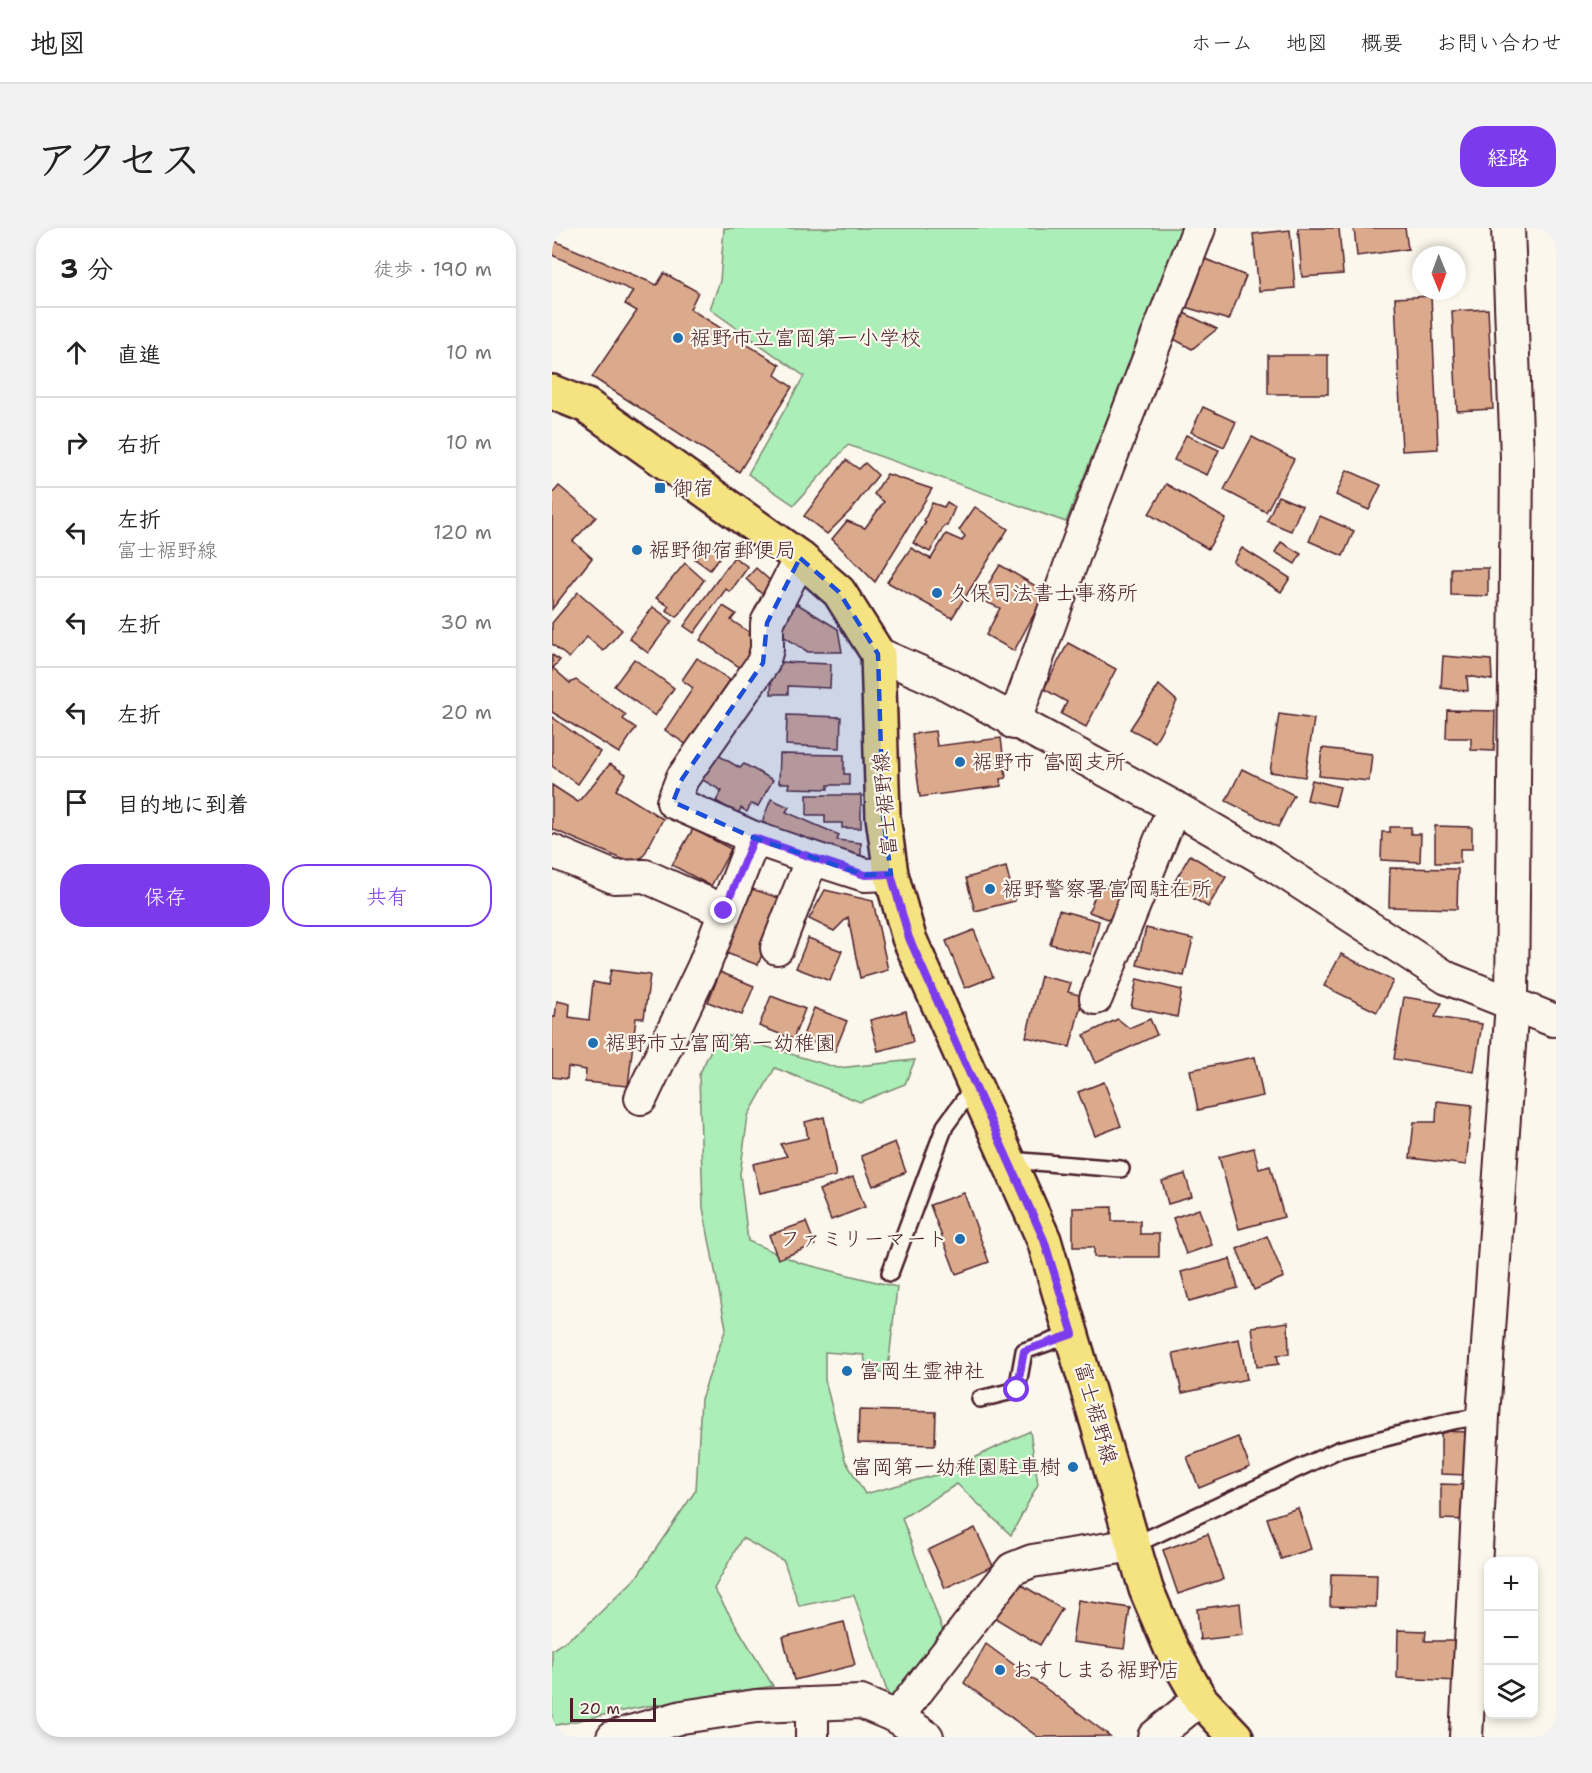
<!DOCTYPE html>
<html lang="ja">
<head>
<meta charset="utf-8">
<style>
	:root { --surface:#fff; --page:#f2f2f2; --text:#222; --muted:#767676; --line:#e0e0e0; --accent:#7c3aed }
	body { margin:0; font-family:"Shantell Sans","Klee One",sans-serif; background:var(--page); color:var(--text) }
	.controls { position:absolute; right:18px; bottom:18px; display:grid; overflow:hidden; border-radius:12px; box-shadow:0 3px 9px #0003 }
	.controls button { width:54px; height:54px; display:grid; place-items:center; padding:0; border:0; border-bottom:2px solid var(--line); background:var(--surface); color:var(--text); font:30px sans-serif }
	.compass { position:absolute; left:860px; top:18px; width:54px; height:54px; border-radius:50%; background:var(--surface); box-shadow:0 3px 9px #0003; rotate:179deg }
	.scale { position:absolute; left:18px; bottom:15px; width:86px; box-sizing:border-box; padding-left:6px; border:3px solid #4a1f2b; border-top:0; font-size:16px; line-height:21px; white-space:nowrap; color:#4a1f2b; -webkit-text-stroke:4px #fbf7ec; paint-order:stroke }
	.stop { position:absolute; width:18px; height:18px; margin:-14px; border:4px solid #7c3aed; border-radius:50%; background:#fff }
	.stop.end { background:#7c3aed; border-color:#fff; box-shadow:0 2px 6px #0008 }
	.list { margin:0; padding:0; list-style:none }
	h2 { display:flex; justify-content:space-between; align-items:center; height:78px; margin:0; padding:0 24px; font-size:26px }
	h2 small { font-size:20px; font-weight:400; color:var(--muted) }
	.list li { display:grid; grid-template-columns:39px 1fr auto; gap:18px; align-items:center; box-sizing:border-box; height:90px; padding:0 24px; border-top:2px solid var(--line) }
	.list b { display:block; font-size:22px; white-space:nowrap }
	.list p { margin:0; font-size:20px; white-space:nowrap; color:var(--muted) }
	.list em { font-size:20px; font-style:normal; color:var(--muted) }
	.actions { display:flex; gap:12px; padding:18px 24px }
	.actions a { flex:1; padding:14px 0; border:2px solid var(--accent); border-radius:24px; text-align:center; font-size:21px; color:var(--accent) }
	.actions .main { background:var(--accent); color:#fff }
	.icon { flex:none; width:33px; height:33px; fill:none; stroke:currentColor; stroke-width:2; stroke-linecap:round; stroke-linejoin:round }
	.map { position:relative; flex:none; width:1004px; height:1509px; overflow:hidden; border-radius:24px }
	header { display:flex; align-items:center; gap:36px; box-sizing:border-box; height:84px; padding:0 30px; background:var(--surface); border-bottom:2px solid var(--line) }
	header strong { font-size:28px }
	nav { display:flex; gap:33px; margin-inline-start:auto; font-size:21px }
	.intro { display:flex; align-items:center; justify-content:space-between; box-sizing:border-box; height:144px; padding:0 36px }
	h1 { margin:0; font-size:42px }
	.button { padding:15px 27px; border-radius:24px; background:var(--accent); color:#fff; font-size:21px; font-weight:700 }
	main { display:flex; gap:36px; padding:0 36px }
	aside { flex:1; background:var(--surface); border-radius:24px; box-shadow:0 3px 9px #0003 }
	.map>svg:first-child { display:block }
	.green { fill:#aceeb7; stroke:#7b8671; stroke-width:1.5 }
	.building { fill:#dbaa8d; stroke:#4a1f2b; stroke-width:1.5 }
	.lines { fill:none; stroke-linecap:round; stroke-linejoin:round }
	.service-casing { stroke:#4a1f2b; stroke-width:20 }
	.minor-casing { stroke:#4a1f2b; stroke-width:36 }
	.primary-casing { stroke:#4a1f2b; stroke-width:38 }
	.service { stroke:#fbf7ec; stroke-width:15 }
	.minor { stroke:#fbf7ec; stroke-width:32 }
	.primary { stroke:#f5e382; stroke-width:33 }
	.route { stroke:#7c3aed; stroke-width:8 }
	.marked { fill:#1d4ed8; fill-opacity:0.2; stroke:#1d4ed8; stroke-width:4.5; stroke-dasharray:12 8; stroke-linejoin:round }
	.poi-dot { fill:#1f6fb2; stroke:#fbf7ec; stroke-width:2 }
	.labels { text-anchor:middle; stroke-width:4.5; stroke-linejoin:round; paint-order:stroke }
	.poi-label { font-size:21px; fill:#4a1f2b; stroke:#fbf7ec; text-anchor:start }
	.street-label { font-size:21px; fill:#4a1f2b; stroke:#fbf7ec }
</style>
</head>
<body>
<header>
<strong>地図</strong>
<nav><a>ホーム</a><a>地図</a><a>概要</a><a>お問い合わせ</a></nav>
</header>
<div class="intro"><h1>アクセス</h1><a class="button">経路</a></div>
<main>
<aside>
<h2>3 分<small>徒歩 · 190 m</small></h2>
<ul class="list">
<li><svg class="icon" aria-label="ahead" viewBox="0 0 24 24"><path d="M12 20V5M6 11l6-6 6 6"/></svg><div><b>直進</b></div><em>10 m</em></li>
<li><svg class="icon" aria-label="right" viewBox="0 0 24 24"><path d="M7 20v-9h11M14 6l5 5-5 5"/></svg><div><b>右折</b></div><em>10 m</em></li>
<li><svg class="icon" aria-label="left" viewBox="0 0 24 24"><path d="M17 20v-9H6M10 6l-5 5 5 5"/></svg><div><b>左折</b><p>富士裾野線</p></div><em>120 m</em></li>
<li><svg class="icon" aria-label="left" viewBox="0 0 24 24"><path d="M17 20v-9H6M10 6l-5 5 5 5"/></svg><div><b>左折</b></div><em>30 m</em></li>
<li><svg class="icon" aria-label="left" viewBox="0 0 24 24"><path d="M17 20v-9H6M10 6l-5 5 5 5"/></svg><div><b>左折</b></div><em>20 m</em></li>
<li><svg class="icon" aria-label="arrive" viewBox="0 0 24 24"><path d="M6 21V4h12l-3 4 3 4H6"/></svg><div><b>目的地に到着</b></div></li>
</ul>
<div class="actions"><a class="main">保存</a><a>共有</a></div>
</aside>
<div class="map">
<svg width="1004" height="1509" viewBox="0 0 1004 1509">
	<rect width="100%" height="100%" fill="#fbf7ec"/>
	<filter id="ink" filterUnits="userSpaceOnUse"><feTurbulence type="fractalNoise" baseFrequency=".0167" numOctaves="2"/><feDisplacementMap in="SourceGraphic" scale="12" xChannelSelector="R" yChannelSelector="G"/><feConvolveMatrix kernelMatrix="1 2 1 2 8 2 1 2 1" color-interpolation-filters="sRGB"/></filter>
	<g filter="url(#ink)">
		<g class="green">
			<path d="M 172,0 L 631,0 L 514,294 L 296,217 L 242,277 L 196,246 L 252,148 L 158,81 L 168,53 Z"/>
			<path d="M 167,805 L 286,840 L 363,832 L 353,856 L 308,874 L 223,840 L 196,888 L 188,946 L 196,1013 L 248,1035 L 345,1059 L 336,1142 L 316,1150 L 312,1127 L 273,1124 L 273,1152 L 293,1232 L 313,1266 L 391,1245 L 478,1203 L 486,1256 L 459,1307 L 405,1256 L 350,1290 L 391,1403 L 338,1472 L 302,1367 L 247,1378 L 232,1333 L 190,1310 L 162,1361 L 221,1458 L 85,1480 L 0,1498 L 0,1422 L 32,1400 L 84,1350 L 144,1262 L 149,1171 L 174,1100 L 151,980 L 147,847 Z"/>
		</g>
		<g class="building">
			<path d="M 746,0 L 787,0 L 791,46 L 750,49 Z"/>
			<path d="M 802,0 L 853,0 L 856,21 L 805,28 Z"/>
			<path d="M 738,2 L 743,60 L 707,63 L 701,6 Z"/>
			<path d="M 0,12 L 105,57 L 112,45 L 146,64 L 138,81 L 228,137 L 223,147 L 240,159 L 187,244 L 40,149 L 85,83 L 73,76 L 81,63 L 0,27 Z"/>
			<path d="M 651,30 L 694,48 L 677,92 L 633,79 Z"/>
			<path d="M 879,68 L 886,221 L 850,223 L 843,70 Z"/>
			<path d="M 936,81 L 941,181 L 905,183 L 900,83 Z"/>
			<path d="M 632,85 L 665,101 L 640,121 L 620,110 Z"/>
			<rect x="716" y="127" width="60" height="39"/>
			<path d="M 651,179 L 684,194 L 672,219 L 639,204 Z"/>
			<path d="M 634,207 L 667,222 L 655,247 L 622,232 Z"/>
			<path d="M 700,209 L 742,231 L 714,284 L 672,262 Z"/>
			<path d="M 294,232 L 307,241 L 313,235 L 326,247 L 300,281 L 275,306 L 252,288 Z"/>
			<path d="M 795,242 L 829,257 L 817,282 L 784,267 Z"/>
			<path d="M 335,246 L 380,261 L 323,354 L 280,311 L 295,293 L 313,300 L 332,274 L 322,266 Z"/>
			<path d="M 614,256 L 674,291 L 656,321 L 597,286 Z"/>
			<path d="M 7,258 L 44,289 L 21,313 L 40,330 L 0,381 L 0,266 Z"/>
			<path d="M 726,268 L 750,278 L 739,303 L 715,293 Z"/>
			<path d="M 395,274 L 403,279 L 395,298 L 392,298 L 378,324 L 361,315 L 374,294 L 372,293 L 380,275 L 392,279 Z"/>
			<path d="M 423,279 L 456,301 L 400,390 L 335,354 L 359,320 L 379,331 L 394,306 L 410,313 L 413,308 L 407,302 Z"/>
			<path d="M 768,288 L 802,303 L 791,328 L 757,313 Z"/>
			<path d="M 156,314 L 171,325 L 158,342 L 143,331 Z"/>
			<path d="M 729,314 L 749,326 L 743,336 L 723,324 Z"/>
			<path d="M 690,320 L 738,350 L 729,364 L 681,334 Z"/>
			<path d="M 182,329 L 196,339 L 178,364 L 174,361 L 142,405 L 132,398 Z"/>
			<path d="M 133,335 L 152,352 L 125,389 L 114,382 L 117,378 L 104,370 Z"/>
			<path d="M 448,337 L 494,364 L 462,423 L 434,407 L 448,380 L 427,371 Z"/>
			<path d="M 204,340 L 223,357 L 212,368 L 194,351 Z"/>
			<path d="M 899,340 L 936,340 L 936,368 L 899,367 Z"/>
			<path d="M 26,364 L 70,402 L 51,423 L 35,409 L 17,430 L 0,416 L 0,395 Z"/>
			<path d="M 244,375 L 286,401 L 290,424 L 256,424 L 226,405 Z"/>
			<path d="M 171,378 L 184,386 L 179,392 L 197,404 L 196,407 L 201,411 L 195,436 L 189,440 L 148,412 Z"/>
			<path d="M 101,379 L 120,393 L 96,425 L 77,410 Z"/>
			<path d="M 516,415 L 564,441 L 534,499 L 509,486 L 515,474 L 492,461 Z"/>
			<path d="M 0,427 L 8,432 L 1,440 L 18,455 L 24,452 L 74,487 L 71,491 L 84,500 L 67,525 L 0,484 Z"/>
			<path d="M 891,428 L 939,432 L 940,452 L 915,448 L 916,463 L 889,460 Z"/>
			<path d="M 145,430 L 178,452 L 160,478 L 164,480 L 138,519 L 113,502 L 141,460 L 130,452 Z"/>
			<path d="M 82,431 L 122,460 L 103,488 L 62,458 Z"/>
			<path d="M 227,434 L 279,436 L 278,460 L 236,458 L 236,466 L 219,466 L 220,442 L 227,442 Z"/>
			<path d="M 607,457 L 625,473 L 603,514 L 578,501 Z"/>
			<path d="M 895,482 L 943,483 L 942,523 L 919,522 L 919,510 L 894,510 Z"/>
			<path d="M 727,486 L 762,491 L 753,549 L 718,544 Z"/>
			<path d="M 235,487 L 289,489 L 288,520 L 234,517 Z"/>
			<path d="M 0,489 L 48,524 L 26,556 L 0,538 Z"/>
			<path d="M 383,503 L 385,518 L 449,510 L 454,550 L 448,551 L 449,558 L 368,569 L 360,506 Z"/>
			<path d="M 770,520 L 820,526 L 817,553 L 767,548 Z"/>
			<path d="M 164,526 L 188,540 L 192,536 L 221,552 L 206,578 L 199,576 L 195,584 L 189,580 L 186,586 L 164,573 L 170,563 L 149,551 Z"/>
			<path d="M 228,526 L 292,527 L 292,546 L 297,546 L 297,557 L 276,557 L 276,561 L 237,560 L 238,555 L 227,555 Z"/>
			<path d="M 58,536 L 74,546 L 64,562 L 111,591 L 91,629 L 77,634 L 0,601 L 0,557 L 26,574 Z"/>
			<path d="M 690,541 L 742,567 L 726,599 L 674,573 Z"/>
			<path d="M 760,552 L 788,559 L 783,578 L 755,572 Z"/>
			<path d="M 255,567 L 309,567 L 309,600 L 290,600 L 290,595 L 273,595 L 273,587 L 255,587 Z"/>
			<path d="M 219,571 L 237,579 L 234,584 L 287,607 L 285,612 L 309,615 L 309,631 L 292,630 L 210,594 Z"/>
			<path d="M 883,598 L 920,599 L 920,621 L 908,621 L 908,635 L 883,635 Z"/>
			<path d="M 838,599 L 859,599 L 859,606 L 869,606 L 868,634 L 829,632 L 830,604 L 838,604 Z"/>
			<path d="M 141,601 L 179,621 L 159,658 L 120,637 Z"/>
			<path d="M 638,627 L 674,649 L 656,679 L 620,658 Z"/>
			<path d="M 454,639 L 463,673 L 423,683 L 414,650 Z"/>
			<path d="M 838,640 L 906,641 L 905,681 L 837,679 Z"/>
			<path d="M 547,656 L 577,667 L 567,695 L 537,684 Z"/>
			<path d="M 197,660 L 230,671 L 206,737 L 174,725 Z"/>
			<path d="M 273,662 L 321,673 L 336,742 L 308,750 L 296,689 L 282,703 L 257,691 Z"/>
			<path d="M 507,682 L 547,693 L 539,726 L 498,716 Z"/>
			<path d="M 594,700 L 641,711 L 632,748 L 585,737 Z"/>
			<path d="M 422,702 L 441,749 L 413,760 L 394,713 Z"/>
			<path d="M 256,710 L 290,723 L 278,753 L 244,740 Z"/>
			<path d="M 789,726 L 841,753 L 825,784 L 772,758 Z"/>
			<path d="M 59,742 L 98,747 L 92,790 L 84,790 L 76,858 L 33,854 L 34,842 L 16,839 L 15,851 L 0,849 L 0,789 L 3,789 L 5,773 L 18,776 L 17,789 L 37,792 L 41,754 L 56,757 Z"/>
			<path d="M 168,744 L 202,758 L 190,787 L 156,774 Z"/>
			<path d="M 489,748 L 519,755 L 516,764 L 531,768 L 518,819 L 474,809 Z"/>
			<path d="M 585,751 L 630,762 L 625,789 L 579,779 Z"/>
			<path d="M 219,768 L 253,781 L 241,811 L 207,798 Z"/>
			<path d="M 852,769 L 890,775 L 883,789 L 930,796 L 922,844 L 842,831 Z"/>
			<path d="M 262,780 L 295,793 L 283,823 L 250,810 Z"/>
			<path d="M 354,783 L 361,814 L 326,823 L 318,792 Z"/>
			<path d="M 566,791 L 577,800 L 598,791 L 605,807 L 544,835 L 532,807 Z"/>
			<path d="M 703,829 L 711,868 L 646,882 L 638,842 Z"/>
			<path d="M 552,854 L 569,898 L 543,908 L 526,864 Z"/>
			<path d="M 885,873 L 920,877 L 914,937 L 858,930 L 862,894 L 884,894 Z"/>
			<path d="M 272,889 L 284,948 L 208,965 L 201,936 L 235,928 L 228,916 L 256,910 L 253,894 Z"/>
			<path d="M 343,914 L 354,944 L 321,958 L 309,928 Z"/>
			<path d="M 702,920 L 707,941 L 718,938 L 732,989 L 687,1001 L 667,929 Z"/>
			<path d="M 633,946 L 640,969 L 616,976 L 610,953 Z"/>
			<path d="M 301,949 L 313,979 L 279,992 L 267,962 Z"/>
			<path d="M 412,965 L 437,1034 L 404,1046 L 378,977 Z"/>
			<path d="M 560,979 L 560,993 L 588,993 L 588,1006 L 607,1006 L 607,1029 L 542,1029 L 542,1019 L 521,1019 L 521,980 Z"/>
			<path d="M 647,981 L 660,1017 L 634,1026 L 621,990 Z"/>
			<path d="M 254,994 L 263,1017 L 226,1031 L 217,1007 Z"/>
			<path d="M 715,1008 L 732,1049 L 702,1062 L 685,1021 Z"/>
			<path d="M 678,1031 L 686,1060 L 637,1073 L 629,1044 Z"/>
			<path d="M 736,1094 L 737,1126 L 725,1127 L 727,1136 L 705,1139 L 700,1099 Z"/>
			<path d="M 687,1111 L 695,1151 L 630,1165 L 621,1125 Z"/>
			<path d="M 307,1182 L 384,1184 L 383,1217 L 306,1215 Z"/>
			<path d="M 889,1203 L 916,1204 L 915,1247 L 889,1246 Z"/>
			<path d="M 686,1209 L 698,1239 L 647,1260 L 635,1229 Z"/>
			<path d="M 889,1256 L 916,1257 L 915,1292 L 889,1291 Z"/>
			<path d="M 746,1280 L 759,1321 L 729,1331 L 715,1290 Z"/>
			<path d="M 423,1300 L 441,1338 L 393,1360 L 376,1322 Z"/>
			<path d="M 656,1306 L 671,1351 L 626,1366 L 611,1322 Z"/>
			<path d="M 779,1346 L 825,1347 L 824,1379 L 778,1378 Z"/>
			<path d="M 465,1354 L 510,1381 L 488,1417 L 443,1390 Z"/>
			<path d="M 526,1372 L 578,1380 L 572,1421 L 520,1414 Z"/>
			<path d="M 688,1375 L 691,1407 L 648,1412 L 645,1381 Z"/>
			<path d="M 292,1394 L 303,1437 L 242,1452 L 231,1409 Z"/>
			<path d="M 846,1402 L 874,1403 L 873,1413 L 906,1413 L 905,1453 L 845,1450 Z"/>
			<path d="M 434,1416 L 558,1508 L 486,1509 L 412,1455 Z"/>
		</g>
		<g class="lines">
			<g class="service-casing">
				<g id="service">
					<path d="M 457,932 L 569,941"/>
					<path d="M 338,1045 L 393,898 L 422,858"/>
					<path d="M 428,1171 L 465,1162 L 472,1123 L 521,1106"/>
					<path d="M 582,1317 L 786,1222 L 900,1193 L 931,1188"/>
				</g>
			</g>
			<g class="minor-casing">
				<g id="minor">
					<path d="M 248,330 L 215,395 L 215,421 L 211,435 L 130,551 L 121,574 L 202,610 L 260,630 L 313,647 L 339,646"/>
					<path d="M 326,426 L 395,456 L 622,579 L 712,631 L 895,750 L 1001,792"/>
					<path d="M 462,495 L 531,302 L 647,0"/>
					<path d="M 0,623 L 62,649 L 93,648 L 172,683"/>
					<path d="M 225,720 L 260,630"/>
					<path d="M 544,770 L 622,579"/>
					<path d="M 89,870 L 152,738 L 202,610"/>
					<path d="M 260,1476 L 260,1509"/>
					<path d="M 345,1489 L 460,1341 L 480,1333 L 582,1317"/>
					<path d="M 61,1509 L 130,1489 L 204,1478 L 309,1474 L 345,1489 L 375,1509"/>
					<path d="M 602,1509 L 648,1471"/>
					<path d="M 914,1509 L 931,1188 L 960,775 L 965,230 L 956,0"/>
				</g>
			</g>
			<g class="primary-casing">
				<path id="primary" d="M 0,164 L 35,178 L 248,330 L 287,364 L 326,426 L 331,589 L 339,646 L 357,710 L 492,1012 L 594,1361 L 619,1420 L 648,1471 L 684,1509"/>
			</g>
			<use href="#service" class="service"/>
			<use href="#minor" class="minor"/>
			<use href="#primary" class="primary"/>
		</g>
	</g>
	<g class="lines" filter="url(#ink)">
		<path class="route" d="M 172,683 L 202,610 L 313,647 L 339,646 L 357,710 L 492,1012 L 521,1106 L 472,1123 L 465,1162"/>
	</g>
	<path class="marked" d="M 248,330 L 287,364 L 326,426 L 331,589 L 339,646 L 313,647 L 202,610 L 121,574 L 130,551 L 211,435 L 215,395 Z"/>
	<g class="poi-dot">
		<circle cx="126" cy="110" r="6"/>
		<rect x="102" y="254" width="12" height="12" rx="3"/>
		<circle cx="85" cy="322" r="6"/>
		<circle cx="385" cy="365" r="6"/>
		<circle cx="408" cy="534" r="6"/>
		<circle cx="438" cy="661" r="6"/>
		<circle cx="41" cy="815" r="6"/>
		<circle cx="408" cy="1011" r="6"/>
		<circle cx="295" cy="1143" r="6"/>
		<circle cx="521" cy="1239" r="6"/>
		<circle cx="448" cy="1442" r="6"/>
	</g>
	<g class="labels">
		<g class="poi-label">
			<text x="138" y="117">裾野市立富岡第一小学校</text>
			<text x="120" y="267">御宿</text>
			<text x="97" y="329">裾野御宿郵便局</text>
			<text x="397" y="372">久保司法書士事務所</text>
			<text x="420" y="541">裾野市 富岡支所</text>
			<text x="450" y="668">裾野警察署富岡駐在所</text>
			<text x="53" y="822">裾野市立富岡第一幼稚園</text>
			<text x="396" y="1018" text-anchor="end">ファミリーマート</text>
			<text x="307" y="1150">富岡生霊神社</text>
			<text x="509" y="1246" text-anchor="end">富岡第一幼稚園駐車樹</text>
			<text x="460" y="1449">おすしまる裾野店</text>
		</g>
		<g class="street-label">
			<text transform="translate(333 576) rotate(-95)" y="7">富士裾野線</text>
			<text transform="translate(544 1185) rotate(74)" y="7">富士裾野線</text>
		</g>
	</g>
</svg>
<div class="controls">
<button>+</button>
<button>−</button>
<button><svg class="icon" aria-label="layers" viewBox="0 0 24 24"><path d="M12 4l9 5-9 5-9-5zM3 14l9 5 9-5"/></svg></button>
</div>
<svg class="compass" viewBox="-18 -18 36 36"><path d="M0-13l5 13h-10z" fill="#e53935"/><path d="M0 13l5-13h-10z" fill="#767676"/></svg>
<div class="scale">20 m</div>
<div class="stop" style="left:465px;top:1162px"></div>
<div class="stop end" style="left:172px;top:683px"></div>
</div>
</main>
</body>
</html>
